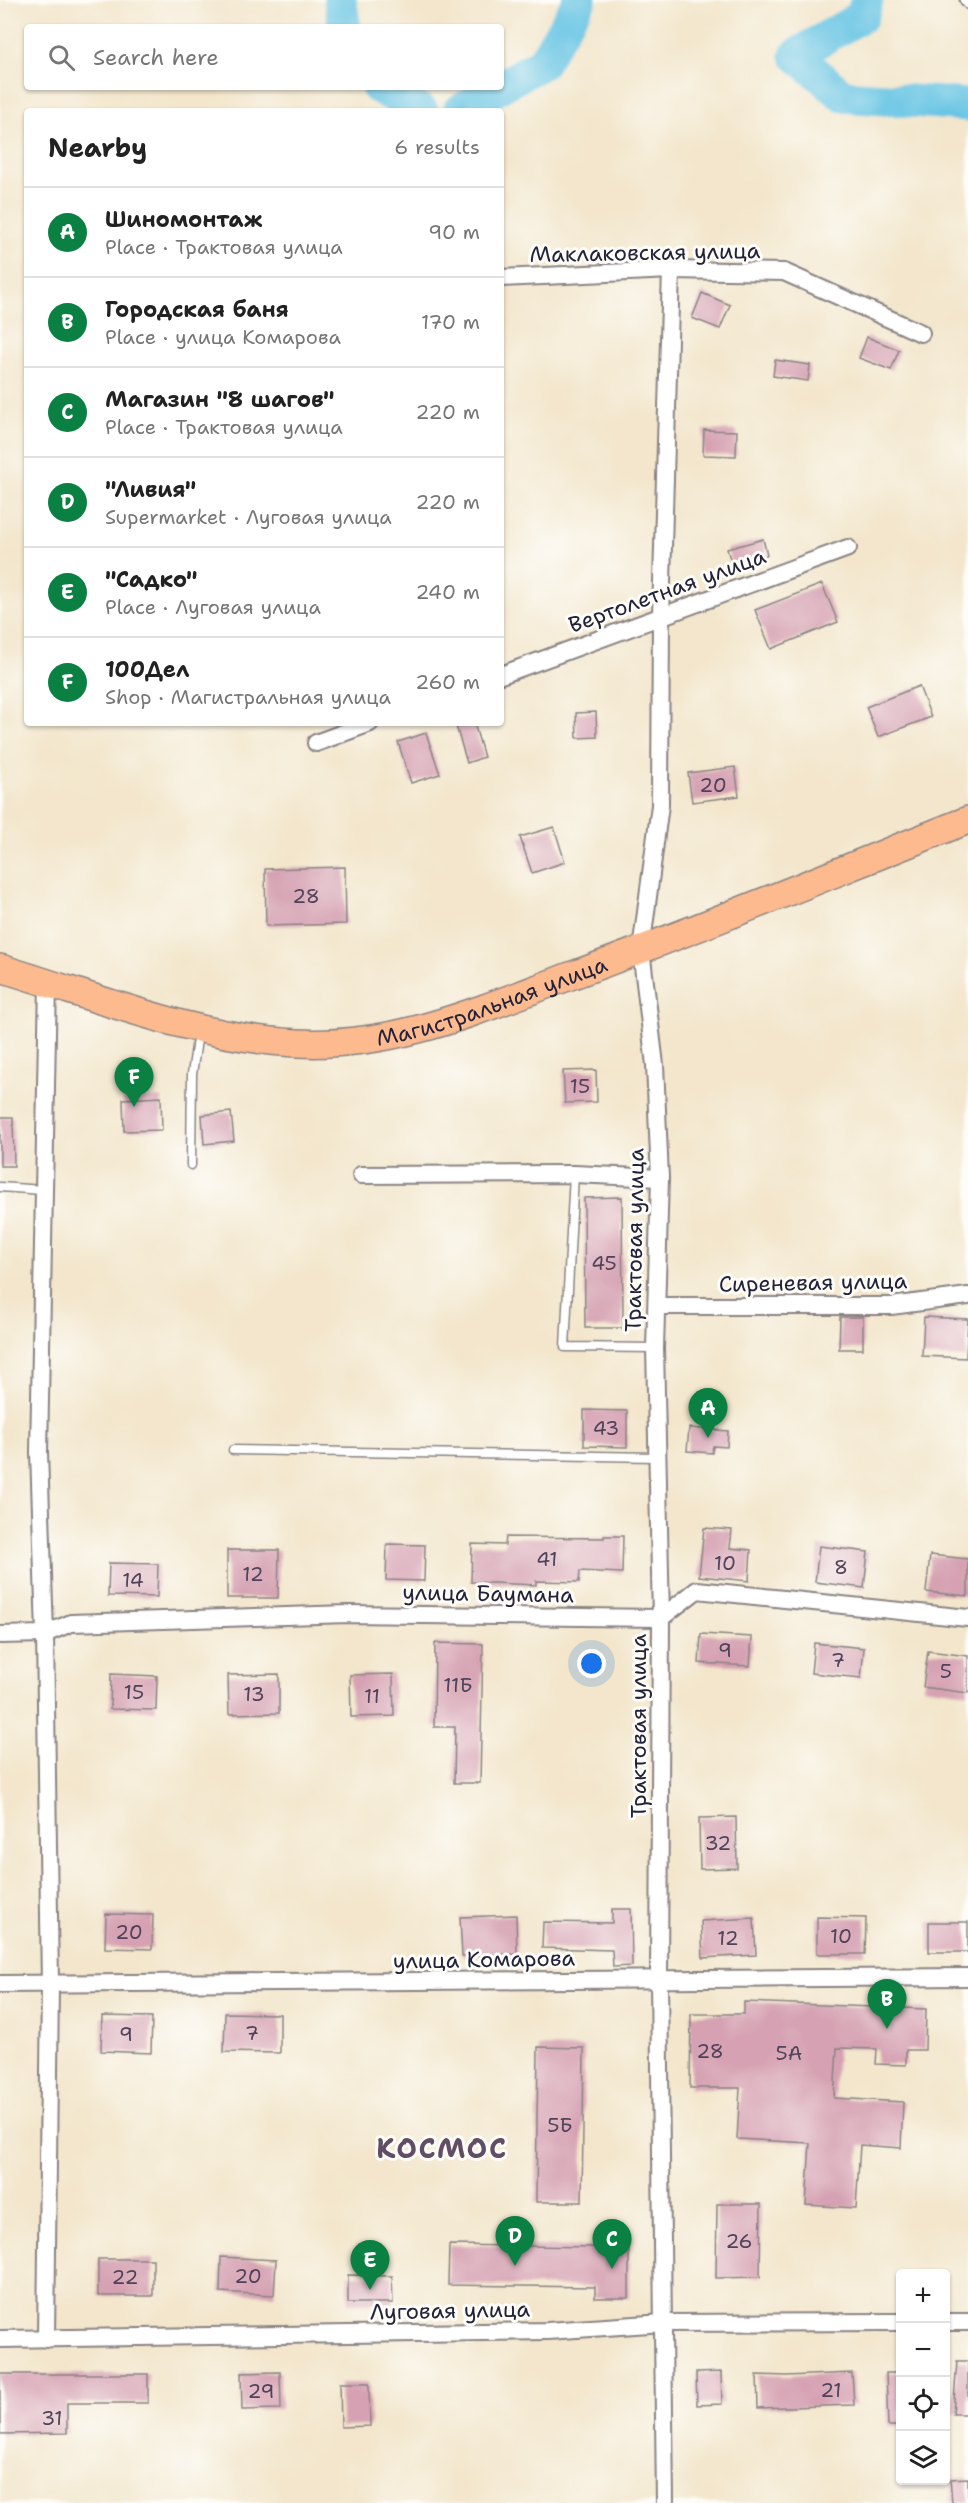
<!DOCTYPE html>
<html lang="en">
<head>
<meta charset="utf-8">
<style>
	:root { --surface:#fff; --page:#f2f2f2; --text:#222; --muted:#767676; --line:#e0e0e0; --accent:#0b8043 }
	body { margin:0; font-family:"Shantell Sans",sans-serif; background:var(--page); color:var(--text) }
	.controls { position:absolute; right:18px; bottom:18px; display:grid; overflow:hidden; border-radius:6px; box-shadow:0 2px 4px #0004 }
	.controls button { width:54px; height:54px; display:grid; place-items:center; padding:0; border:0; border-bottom:2px solid var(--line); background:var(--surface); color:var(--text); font:30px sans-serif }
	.you { position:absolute; left:592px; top:1664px; width:21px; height:21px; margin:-15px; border:4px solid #fff; border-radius:50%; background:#1a73e8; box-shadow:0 0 0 9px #1a73e833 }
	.badge { display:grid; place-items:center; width:39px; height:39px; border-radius:50%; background:var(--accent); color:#fff; font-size:20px; font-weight:700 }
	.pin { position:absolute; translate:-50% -50px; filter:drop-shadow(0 2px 3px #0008) }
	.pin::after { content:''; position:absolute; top:32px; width:21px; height:18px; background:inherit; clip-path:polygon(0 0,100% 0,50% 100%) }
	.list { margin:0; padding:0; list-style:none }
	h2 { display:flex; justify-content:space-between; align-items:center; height:78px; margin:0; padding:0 24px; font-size:26px }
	h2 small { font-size:20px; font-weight:400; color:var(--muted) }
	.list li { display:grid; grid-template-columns:39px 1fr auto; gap:18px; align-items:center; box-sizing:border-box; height:90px; padding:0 24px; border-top:2px solid var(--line) }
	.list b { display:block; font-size:22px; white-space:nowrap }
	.list p { margin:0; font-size:20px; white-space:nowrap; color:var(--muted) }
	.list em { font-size:20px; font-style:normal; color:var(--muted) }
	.icon { flex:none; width:33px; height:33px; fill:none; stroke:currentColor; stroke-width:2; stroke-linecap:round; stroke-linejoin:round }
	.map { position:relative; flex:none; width:968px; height:2503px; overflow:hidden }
	.search { position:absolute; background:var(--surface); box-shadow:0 2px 4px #0004; left:24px; top:24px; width:480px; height:66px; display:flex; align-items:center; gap:15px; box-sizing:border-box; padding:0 21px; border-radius:6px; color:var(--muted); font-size:22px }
	.panel { position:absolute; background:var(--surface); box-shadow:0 2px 4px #0004; left:24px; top:108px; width:480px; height:618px; border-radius:6px }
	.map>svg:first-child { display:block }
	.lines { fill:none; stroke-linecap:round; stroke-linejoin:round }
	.river { stroke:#66c4e4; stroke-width:33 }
	.building { fill:#d6a1b2 }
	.lane-casing { stroke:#8a8484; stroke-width:11 }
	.street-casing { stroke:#8a8484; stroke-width:20 }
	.primary-casing { stroke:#8a8484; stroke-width:30 }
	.lane { stroke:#fff; stroke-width:8 }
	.street { stroke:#fff; stroke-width:16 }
	.primary { stroke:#fcba8e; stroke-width:27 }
	.labels { text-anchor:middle; stroke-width:6; stroke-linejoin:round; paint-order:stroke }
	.number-label { font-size:20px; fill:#4f4259 }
	.street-label { font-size:22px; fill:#22223b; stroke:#fdfcf7 }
	.district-label { font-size:28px; font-weight:bold; letter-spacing:1.5px; fill:#614e65; stroke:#fdfcf7 }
</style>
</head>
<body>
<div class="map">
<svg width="968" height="2503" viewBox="0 0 968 2503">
	<rect width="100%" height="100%" fill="#fdfcf7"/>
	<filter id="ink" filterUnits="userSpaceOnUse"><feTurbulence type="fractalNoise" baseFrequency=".0167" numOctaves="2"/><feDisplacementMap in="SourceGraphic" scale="12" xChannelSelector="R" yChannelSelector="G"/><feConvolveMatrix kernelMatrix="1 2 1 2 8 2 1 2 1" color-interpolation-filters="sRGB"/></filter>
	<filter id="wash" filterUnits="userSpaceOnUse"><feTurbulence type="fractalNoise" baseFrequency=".008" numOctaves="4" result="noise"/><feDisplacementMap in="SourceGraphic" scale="24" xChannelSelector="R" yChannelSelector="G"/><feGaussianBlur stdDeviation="1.35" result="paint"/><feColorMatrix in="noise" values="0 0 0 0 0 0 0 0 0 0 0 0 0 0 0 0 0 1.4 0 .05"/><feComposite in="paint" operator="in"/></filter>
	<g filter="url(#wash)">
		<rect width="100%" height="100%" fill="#f3e6cc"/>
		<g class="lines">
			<g class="river">
				<path d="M 340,0 L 345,27"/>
				<path d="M 867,0 L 862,16 L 796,55 L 843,96 L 968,105"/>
				<path d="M 501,86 L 542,63 L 580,0"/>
				<path d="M 377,87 L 422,111"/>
				<path d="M 459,111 L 500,87"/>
			</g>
		</g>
		<g id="blocks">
			<g class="building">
				<path d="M 702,293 L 730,305 L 720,329 L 692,318 Z"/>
				<path d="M 867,337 L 899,350 L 891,370 L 859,358 Z"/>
				<path d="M 775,360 L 810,365 L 808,381 L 773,376 Z"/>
				<path d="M 704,430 L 737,431 L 736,456 L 703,455 Z"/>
				<path d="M 763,539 L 767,555 L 732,565 L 727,549 Z"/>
				<path d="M 822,584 L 838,622 L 771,649 L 755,610 Z"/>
				<path d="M 919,686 L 931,717 L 878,737 L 866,707 Z"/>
				<path d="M 596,712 L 597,737 L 577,738 L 576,713 Z"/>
				<path d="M 465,723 L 474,723 L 484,757 L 467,763 L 456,726 Z"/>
				<path d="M 426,733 L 440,774 L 411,783 L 398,742 Z"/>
				<path d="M 735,767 L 739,796 L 692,802 L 688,773 Z"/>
				<path d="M 554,827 L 565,862 L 532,873 L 520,837 Z"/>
				<path d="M 345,867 L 346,924 L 266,926 L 265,869 Z"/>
				<path d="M 596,1070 L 597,1102 L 565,1103 L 563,1071 Z"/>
				<path d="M 161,1097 L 162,1130 L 124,1131 L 123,1099 Z"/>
				<path d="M 231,1112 L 234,1141 L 204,1144 L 202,1115 Z"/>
				<path d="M 0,1117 L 13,1117 L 14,1166 L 0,1166 Z"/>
				<path d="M 622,1197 L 623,1328 L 585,1328 L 584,1198 Z"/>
				<path d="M 840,1317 L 863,1317 L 863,1349 L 839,1349 Z"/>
				<path d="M 924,1317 L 968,1319 L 966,1358 L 922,1356 Z"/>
				<path d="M 584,1410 L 627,1411 L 627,1447 L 584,1446 Z"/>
				<path d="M 689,1428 L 728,1431 L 727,1447 L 713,1446 L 712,1453 L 687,1451 Z"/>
				<path d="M 704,1528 L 732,1530 L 730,1548 L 751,1550 L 749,1581 L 699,1576 Z"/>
				<path d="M 604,1536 L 623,1536 L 622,1573 L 580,1571 L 579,1582 L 536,1581 L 536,1585 L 471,1582 L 472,1544 L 505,1545 L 506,1537 L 604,1538 Z"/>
				<path d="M 387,1544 L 425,1545 L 424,1581 L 386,1580 Z"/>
				<path d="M 819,1546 L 868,1552 L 864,1588 L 815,1582 Z"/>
				<path d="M 227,1550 L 279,1550 L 278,1598 L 227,1598 Z"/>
				<path d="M 930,1555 L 968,1559 L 968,1596 L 926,1592 Z"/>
				<path d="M 109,1563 L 158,1564 L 157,1597 L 108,1596 Z"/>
				<path d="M 701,1634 L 752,1637 L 750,1666 L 699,1663 Z"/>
				<path d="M 435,1643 L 483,1644 L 480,1783 L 454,1783 L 455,1727 L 434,1727 Z"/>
				<path d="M 814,1643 L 864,1648 L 861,1678 L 811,1673 Z"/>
				<path d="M 928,1651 L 968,1656 L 968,1693 L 923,1687 Z"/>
				<path d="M 111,1674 L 157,1676 L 156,1710 L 110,1709 Z"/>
				<path d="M 279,1674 L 279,1713 L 229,1714 L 228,1675 Z"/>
				<path d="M 393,1674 L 394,1716 L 351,1717 L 350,1675 Z"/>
				<path d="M 736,1817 L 737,1868 L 700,1869 L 699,1818 Z"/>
				<path d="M 612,1909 L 631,1909 L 632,1966 L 613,1967 L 612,1950 L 542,1948 L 543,1922 L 612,1923 Z"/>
				<path d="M 106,1914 L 153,1915 L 152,1949 L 105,1948 Z"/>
				<path d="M 516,1915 L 517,1954 L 462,1956 L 460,1917 Z"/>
				<path d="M 817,1917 L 866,1918 L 865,1954 L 817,1954 Z"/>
				<path d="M 754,1918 L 756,1955 L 703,1958 L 701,1921 Z"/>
				<rect x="929" y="1922" width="39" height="30"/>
				<path d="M 744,2002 L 926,2009 L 925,2050 L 906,2050 L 906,2065 L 876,2064 L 877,2049 L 837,2048 L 834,2098 L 903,2102 L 901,2148 L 860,2145 L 856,2208 L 806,2205 L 810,2143 L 737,2139 L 740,2088 L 690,2088 L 691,2014 L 744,2014 Z"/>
				<path d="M 225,2013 L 280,2014 L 280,2053 L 224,2052 Z"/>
				<path d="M 102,2016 L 152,2017 L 151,2053 L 101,2051 Z"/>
				<path d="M 538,2047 L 584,2048 L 582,2202 L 536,2202 Z"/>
				<path d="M 717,2204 L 761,2204 L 760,2277 L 716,2278 Z"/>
				<path d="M 595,2240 L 629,2240 L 629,2298 L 595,2298 L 595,2287 L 448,2285 L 449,2245 L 595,2247 Z"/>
				<path d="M 221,2257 L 276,2260 L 274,2295 L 220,2292 Z"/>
				<rect x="98" y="2259" width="55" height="37"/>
				<path d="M 348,2275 L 392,2276 L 393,2303 L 348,2303 Z"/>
				<path d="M 957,2361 L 968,2361 L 968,2414 L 953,2414 Z"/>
				<path d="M 280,2372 L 281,2409 L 242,2410 L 241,2373 Z"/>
				<path d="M 721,2372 L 722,2404 L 697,2405 L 696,2373 Z"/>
				<path d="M 852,2373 L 854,2405 L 758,2408 L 757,2375 L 787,2376 Z"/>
				<path d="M 886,2373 L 900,2373 L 900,2426 L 888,2426 Z"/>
				<path d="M 0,2374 L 148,2374 L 148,2403 L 67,2403 L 67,2433 L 0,2434 Z"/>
				<path d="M 340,2383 L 369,2383 L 370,2426 L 341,2427 Z"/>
				<path d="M 968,2478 L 968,2503 L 952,2503 L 950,2479 Z"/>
			</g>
		</g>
	</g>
	<g filter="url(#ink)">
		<use href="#blocks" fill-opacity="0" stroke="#8a8484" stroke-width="1.5"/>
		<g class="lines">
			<g class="lane-casing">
				<g id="lane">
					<path d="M 964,0 L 968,5"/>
					<path d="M 191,1165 L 192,1074 L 198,1033"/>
					<path d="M 574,1174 L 565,1347 L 655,1348"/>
					<path d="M 0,1187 L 43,1190"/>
					<path d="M 233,1450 L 657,1457"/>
				</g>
			</g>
			<g class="street-casing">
				<g id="street">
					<path d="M 501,278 L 671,270 L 784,272 L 921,333"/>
					<path d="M 501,675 L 848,548"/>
					<path d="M 316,743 L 370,723"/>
					<path d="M 361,1175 L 574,1174 L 660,1178"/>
					<path d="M 658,1306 L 891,1306 L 968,1296"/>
					<path d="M 0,1635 L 45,1634 L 71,1623 L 348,1614 L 661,1618 L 697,1590 L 968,1618"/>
					<path d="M 0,1984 L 968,1977"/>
					<path d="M 946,2322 L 968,2322"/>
					<path d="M 0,2339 L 547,2331 L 664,2323 L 900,2322"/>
					<path d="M 46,2339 L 50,1985 L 45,1634 L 39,1452 L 48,982"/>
					<path d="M 665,2503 L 659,1980 L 661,1618 L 655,1348 L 660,1178 L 655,1065 L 641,950 L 660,805 L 661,616 L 671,270"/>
				</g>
			</g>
			<g class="primary-casing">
				<g id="primary">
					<path id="s1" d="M 0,968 C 97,997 195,1038 297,1043 C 397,1048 480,1009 573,975 C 705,927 836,872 968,820"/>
				</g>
			</g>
			<use href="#lane" class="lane"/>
			<use href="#street" class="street"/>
			<use href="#primary" class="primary"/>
		</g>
	</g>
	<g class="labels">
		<g class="number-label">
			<text x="713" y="792">20</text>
			<text x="306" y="903">28</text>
			<text x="580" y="1093">15</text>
			<text x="604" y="1270">45</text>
			<text x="606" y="1435">43</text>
			<text x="547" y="1566">41</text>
			<text x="725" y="1570">10</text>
			<text x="841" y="1574">8</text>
			<text x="253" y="1581">12</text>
			<text x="133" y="1587">14</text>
			<text x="725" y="1657">9</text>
			<text x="838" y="1667">7</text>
			<text x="946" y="1678">5</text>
			<text x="458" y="1692">11Б</text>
			<text x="134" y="1699">15</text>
			<text x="254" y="1701">13</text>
			<text x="372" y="1703">11</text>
			<text x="718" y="1850">32</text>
			<text x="129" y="1939">20</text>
			<text x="841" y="1943">10</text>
			<text x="728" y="1945">12</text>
			<text x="252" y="2040">7</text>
			<text x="126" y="2041">9</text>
			<text x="710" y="2058">28</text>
			<text x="789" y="2060">5А</text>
			<text x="560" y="2132">5Б</text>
			<text x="739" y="2248">26</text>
			<text x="248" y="2283">20</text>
			<text x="125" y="2284">22</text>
			<text x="831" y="2397">21</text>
			<text x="261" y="2398">29</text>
			<text x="52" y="2425">31</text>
		</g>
		<g class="street-label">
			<text transform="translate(645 252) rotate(-1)" y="8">Маклаковская улица</text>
			<text transform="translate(667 590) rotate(-20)" y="8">Вертолетная улица</text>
			<text dy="8" stroke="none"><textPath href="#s1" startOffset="508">Магистральная улица</textPath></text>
			<text transform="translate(634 1240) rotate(-89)" y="8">Трактовая улица</text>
			<text transform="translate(813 1282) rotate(-1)" y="8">Сиреневая улица</text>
			<text transform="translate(488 1593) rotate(1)" y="8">улица Баумана</text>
			<text transform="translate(638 1726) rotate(-90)" y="8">Трактовая улица</text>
			<text transform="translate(484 1959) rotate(-1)" y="8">улица Комарова</text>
			<text transform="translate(450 2310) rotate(-1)" y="8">Луговая улица</text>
		</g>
		<g class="district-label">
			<text x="442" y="2158">КОСМОС</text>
		</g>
	</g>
</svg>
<div class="controls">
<button>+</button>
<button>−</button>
<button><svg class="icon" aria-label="locate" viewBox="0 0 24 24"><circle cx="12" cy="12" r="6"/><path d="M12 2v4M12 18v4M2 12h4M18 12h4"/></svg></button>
<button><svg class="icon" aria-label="layers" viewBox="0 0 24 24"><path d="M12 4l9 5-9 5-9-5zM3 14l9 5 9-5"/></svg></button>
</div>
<div class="you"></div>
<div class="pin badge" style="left:708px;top:1438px">A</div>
<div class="pin badge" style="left:887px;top:2029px">B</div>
<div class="pin badge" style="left:612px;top:2269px">C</div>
<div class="pin badge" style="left:515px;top:2266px">D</div>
<div class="pin badge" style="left:370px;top:2290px">E</div>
<div class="pin badge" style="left:134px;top:1107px">F</div>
<div class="search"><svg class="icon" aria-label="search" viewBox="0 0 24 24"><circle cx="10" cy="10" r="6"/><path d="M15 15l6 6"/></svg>Search here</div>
<section class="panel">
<h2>Nearby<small>6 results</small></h2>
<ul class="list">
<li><span class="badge">A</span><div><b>Шиномонтаж</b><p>Place · Трактовая улица</p></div><em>90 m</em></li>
<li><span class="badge">B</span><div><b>Городская баня</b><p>Place · улица Комарова</p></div><em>170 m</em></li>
<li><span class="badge">C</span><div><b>Магазин &quot;8 шагов&quot;</b><p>Place · Трактовая улица</p></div><em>220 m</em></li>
<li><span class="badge">D</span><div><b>&quot;Ливия&quot;</b><p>Supermarket · Луговая улица</p></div><em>220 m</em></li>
<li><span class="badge">E</span><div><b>&quot;Садко&quot;</b><p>Place · Луговая улица</p></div><em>240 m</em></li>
<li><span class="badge">F</span><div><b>100Дел</b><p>Shop · Магистральная улица</p></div><em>260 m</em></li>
</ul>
</section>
</div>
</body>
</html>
